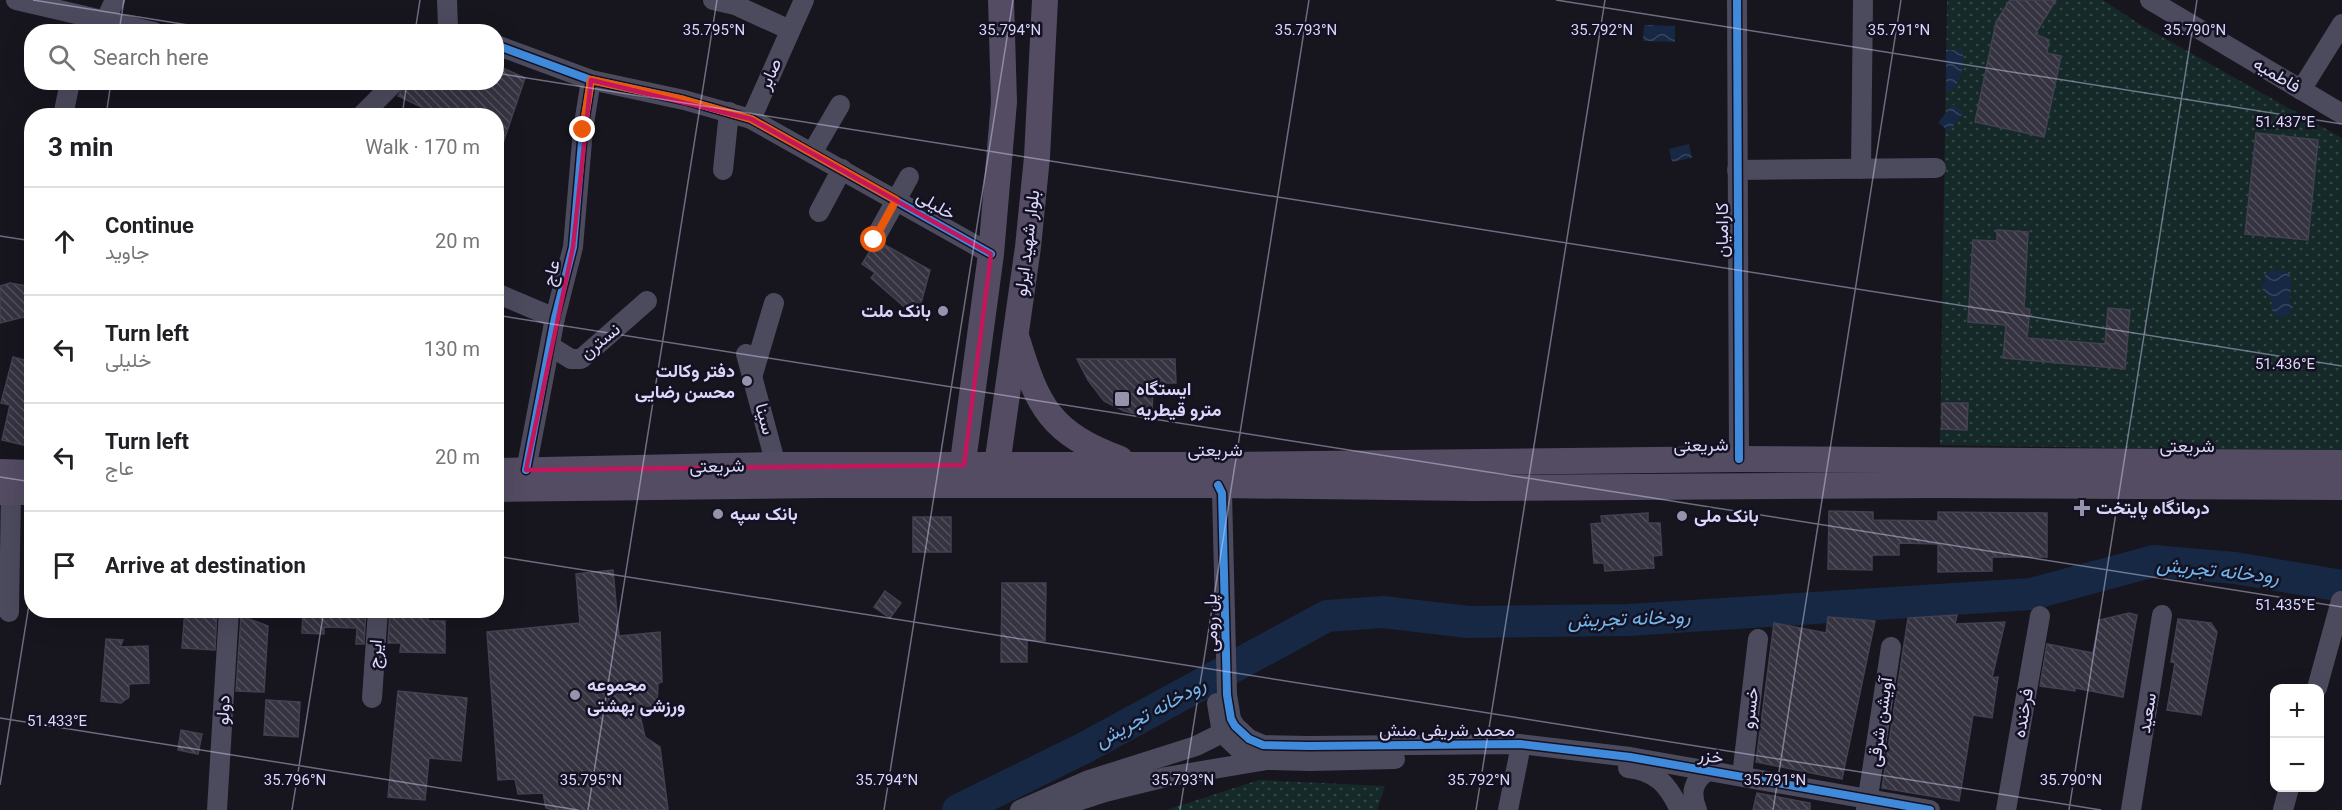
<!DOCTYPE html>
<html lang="en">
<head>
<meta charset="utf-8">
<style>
	:root { --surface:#fff; --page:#f2f2f2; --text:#202124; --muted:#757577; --line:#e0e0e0 }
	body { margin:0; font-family:Roboto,Vazirmatn,sans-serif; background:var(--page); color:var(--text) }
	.controls { position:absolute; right:18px; bottom:18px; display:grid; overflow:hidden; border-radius:12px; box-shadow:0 6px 24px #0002 }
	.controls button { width:54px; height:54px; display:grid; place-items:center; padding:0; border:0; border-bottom:2px solid var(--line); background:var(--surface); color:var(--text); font:30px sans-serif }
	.stop { position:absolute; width:18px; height:18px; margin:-14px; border:4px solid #ea580c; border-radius:50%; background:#fff }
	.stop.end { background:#ea580c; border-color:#fff; box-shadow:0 2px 6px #0008 }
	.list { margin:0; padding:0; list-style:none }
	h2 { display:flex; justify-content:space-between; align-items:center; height:78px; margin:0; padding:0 24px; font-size:26px }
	h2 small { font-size:20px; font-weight:400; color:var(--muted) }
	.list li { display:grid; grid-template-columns:39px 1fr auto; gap:18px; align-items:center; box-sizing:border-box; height:108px; padding:0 24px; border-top:2px solid var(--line) }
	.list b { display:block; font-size:22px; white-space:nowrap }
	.list p { margin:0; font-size:20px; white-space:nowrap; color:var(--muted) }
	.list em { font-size:20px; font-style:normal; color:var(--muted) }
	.icon { flex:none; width:33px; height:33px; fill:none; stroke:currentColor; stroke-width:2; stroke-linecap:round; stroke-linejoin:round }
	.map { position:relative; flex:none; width:2342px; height:810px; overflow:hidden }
	.search { position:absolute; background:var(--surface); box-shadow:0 6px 24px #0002; left:24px; top:24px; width:480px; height:66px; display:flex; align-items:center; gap:15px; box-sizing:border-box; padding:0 21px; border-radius:24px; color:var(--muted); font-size:22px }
	.panel { position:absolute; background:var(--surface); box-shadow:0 6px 24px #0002; left:24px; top:108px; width:480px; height:510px; border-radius:24px }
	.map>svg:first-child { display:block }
	.grass { fill:url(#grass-dots) }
	.water { fill:url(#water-waves) }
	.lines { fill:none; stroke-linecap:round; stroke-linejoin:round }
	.river { stroke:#162843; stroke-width:32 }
	.building { fill:url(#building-back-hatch); stroke:#434151; stroke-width:1.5 }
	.minor { stroke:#4c4b5e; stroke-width:20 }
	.major { stroke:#534c62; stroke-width:26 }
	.cycleway-casing { stroke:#141122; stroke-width:11 }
	.cycleway { stroke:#408adc; stroke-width:8 }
	.route { stroke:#ea580c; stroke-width:8 }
	.marked { fill:none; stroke:#c2185b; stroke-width:4.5; stroke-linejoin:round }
	.ticks { fill:none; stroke:#dad7fa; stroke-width:1.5; stroke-opacity:0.45 }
	.poi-dot { fill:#9693ad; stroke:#141122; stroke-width:2 }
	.labels { text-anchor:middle; stroke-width:5; stroke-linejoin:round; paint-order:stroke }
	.street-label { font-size:18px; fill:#dad7fa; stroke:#141122 }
	.poi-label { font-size:18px; font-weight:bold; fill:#dad7fa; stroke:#141122; text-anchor:start }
	.water-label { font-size:20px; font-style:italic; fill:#72b8ee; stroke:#141122 }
	.ticks-label { font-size:15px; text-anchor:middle; fill:#dad7fa; stroke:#141122; stroke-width:5; stroke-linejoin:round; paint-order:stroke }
</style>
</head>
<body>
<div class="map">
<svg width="2342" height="810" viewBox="0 0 2342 810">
	<defs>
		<pattern id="grass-dots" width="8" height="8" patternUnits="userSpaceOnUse" patternTransform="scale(1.5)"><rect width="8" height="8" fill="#152928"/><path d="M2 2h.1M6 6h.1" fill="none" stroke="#364748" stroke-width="1.8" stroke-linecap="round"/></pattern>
		<pattern id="water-waves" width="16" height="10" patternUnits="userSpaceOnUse" patternTransform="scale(1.5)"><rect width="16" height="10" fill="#162843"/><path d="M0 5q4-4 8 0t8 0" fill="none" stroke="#37465f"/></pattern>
		<pattern id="building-back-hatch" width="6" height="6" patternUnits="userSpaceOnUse" patternTransform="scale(1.5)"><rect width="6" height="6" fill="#353340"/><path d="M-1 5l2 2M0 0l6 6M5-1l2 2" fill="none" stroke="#52505c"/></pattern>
	</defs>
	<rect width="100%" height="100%" fill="#17151e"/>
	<g class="grass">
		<path d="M 1947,0 L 2103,0 L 2141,25 L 2342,138 L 2342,452 L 1940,445 Z"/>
		<path d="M 1259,780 L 1385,786 L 1377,810 L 1166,810 Z"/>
	</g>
	<g class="water">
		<path d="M 1644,25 L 1675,26 L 1675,42 L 1643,41 Z"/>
		<path d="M 1946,50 L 1963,50 C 1963,69 1963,83 1946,93 Z"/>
		<path d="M 1952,104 L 1963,113 L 1949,131 L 1938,123 Z"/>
		<path d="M 1689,144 L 1692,158 L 1672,162 L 1669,149 Z"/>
		<path d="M 2274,270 C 2299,269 2290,288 2289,303 L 2293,307 L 2290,313 L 2283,317 L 2276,316 L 2271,308 L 2272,300 L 2262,289 L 2265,275 Z"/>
	</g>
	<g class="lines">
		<path class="river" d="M 958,810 L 1084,748 L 1327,616 L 1383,612 L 1468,622 L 1629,620 L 2031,594 L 2154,561 L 2235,568 L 2342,586"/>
	</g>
	<g class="building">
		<path d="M 2010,0 L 2056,0 L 2035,34 L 2049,40 L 2047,53 L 2061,56 L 2044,137 L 1975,122 L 1996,22 Z"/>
		<path d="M 496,65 L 525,78 L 499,155 L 496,154 L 496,116 L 456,116 L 443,109 L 436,114 L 398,96 L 407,82 L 496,82 Z"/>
		<path d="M 2256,133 L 2318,140 L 2308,240 L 2245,234 Z"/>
		<path d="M 1997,230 L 2028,232 L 2024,308 L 2030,309 L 2027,338 L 2105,344 L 2108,308 L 2130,310 L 2125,369 L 2003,358 L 2006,325 L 1968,322 L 1973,240 L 1997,241 Z"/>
		<path d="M 885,245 L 930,270 L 917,318 L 871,278 L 875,273 L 862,264 L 870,251 L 880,251 Z"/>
		<path d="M 10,283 L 32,287 L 32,315 L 0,323 L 0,286 Z"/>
		<path d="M 13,357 L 32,362 L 32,431 L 28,446 L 2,440 L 10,405 L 1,403 Z"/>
		<path d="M 1077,359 L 1175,359 L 1176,383 L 1153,383 L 1152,414 L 1140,415 L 1124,411 L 1104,401 L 1088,380 Z"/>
		<path d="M 1942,403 L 1968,403 L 1967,430 L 1942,429 Z"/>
		<path d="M 1829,511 L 1873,512 L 1873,520 L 1938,521 L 1938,512 L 2047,513 L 2047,557 L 1992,557 L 1992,571 L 1938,572 L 1938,544 L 1899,543 L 1899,555 L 1872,555 L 1872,570 L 1828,569 Z"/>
		<path d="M 1648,513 L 1648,523 L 1660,523 L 1662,555 L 1653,556 L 1654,568 L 1605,571 L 1604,563 L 1594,563 L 1591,524 L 1602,523 L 1601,516 Z"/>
		<rect x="913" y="517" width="38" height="35"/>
		<path d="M 613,570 L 619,636 L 660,632 L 662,682 L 658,683 L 657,708 L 639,711 L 645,737 L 660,747 L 668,810 L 553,810 L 546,808 L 543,793 L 518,794 L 515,779 L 498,780 L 487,632 L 580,623 L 576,574 Z"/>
		<path d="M 1002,583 L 1046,583 L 1045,641 L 1027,640 L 1027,662 L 1001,662 Z"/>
		<path d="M 885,591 L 901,603 L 890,618 L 874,607 Z"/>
		<path d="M 185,610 L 217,610 L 215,650 L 182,648 Z"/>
		<path d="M 303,610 L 366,610 L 364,644 L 356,644 L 357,628 L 324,627 L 324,634 L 302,633 Z"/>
		<path d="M 390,610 L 429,610 L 428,621 L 445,621 L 445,653 L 400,652 L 401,643 L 388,643 Z"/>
		<path d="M 2129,613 L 2137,615 L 2123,697 L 2075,688 L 2075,691 L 2040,686 L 2047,644 L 2093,653 L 2099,620 Z"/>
		<path d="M 1957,615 L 1955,624 L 2005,622 L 1992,678 L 1998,677 L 1992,718 L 1973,715 L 1959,801 L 1882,788 L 1908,618 Z"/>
		<path d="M 241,616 L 268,626 L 264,692 L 236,691 Z"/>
		<path d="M 1828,617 L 1875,621 L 1842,779 L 1756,762 L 1774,623 L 1826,633 Z"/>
		<path d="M 2178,619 L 2211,623 L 2217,632 L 2201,715 L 2167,710 L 2175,663 L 2171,662 Z"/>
		<path d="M 106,639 L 123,640 L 120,647 L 148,646 L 149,683 L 129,684 L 129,697 L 121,703 L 101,701 Z"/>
		<path d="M 398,691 L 467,698 L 461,761 L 429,758 L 425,800 L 388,797 Z"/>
		<path d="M 266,700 L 300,702 L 298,737 L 264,735 Z"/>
		<path d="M 181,730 L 202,734 L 198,754 L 178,750 Z"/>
		<path d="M 1757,793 L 1810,803 L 1810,810 L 1753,810 Z"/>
	</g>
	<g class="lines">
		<g class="minor">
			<path d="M 16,0 L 154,32"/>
			<path d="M 713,0 L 735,5 L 790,30"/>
			<path d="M 1737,0 L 1739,459"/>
			<path d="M 2150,0 L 2342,114"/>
			<path d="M 105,21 L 115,0"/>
			<path d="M 444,32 L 448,27 L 447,0"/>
			<path d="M 496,45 L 591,80 L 684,100 L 751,119 L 991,254"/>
			<path d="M 2301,90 L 2342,24"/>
			<path d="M 63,116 L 70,82"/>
			<path d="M 361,116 L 395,82"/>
			<path d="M 751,119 L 804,0"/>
			<path d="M 812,153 L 840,105"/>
			<path d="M 1861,169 L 1863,0"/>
			<path d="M 723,170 L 729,112"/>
			<path d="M 1737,170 L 1936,168"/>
			<path d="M 819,212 L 842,169"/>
			<path d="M 874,240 L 909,177"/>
			<path d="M 496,293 L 555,318"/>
			<path d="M 550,346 L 571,359 L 581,359 L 647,301"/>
			<path d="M 746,354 L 776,465"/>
			<path d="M 753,374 L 774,303"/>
			<path d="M 526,470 L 555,318 L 573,247 L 583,130 L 591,80"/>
			<path d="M 1218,485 L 1222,493 L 1227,695 L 1231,719 L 1235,726 L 1249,739 L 1263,745 L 1309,746 L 1520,744 L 1630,757 L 1930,810"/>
			<path d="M 9,612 L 11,492"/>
			<path d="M 2317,688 L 2341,601"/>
			<path d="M 372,698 L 378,610"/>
			<path d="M 1217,703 L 1222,733 L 1239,749 L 1265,759"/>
			<path d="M 1628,768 C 1657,771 1668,785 1680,810"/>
			<path d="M 1742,776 L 1758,639"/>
			<path d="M 217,810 L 229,610"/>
			<path d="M 1020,810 L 1089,780 L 1196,746 L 1232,728"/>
			<path d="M 1050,810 L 1105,792 L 1166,777 L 1267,760 L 1311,761 L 1395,759"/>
			<path d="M 1508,810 L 1519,755"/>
			<path d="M 1697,810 C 1690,793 1693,780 1708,771"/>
			<path d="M 1866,810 L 1891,647"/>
			<path d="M 2006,810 L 2040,616"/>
			<path d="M 2131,810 L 2162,615"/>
			<path d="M 2283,810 L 2289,788"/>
		</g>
		<g class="major">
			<path d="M 1017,339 C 1038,408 1051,433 1120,459"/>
			<path d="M 496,471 L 776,465 L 1218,465 L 1739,459 L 2342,463"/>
			<path d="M 0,472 L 32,473"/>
			<path d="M 964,480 L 964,454 L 991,254 L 1004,102 L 1001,0"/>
			<path d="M 997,482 L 997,465 L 1028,247 L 1037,157 L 1045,0"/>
			<path d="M 497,489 L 822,485 L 1218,485 L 1472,488 L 1934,485 L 2342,487"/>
			<path d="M 0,492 L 32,492"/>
		</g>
		<g class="cycleway-casing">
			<g id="cycleway">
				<path d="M 1737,0 L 1739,459"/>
				<path d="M 496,45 L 591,80 L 684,100 L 751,119 L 991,254"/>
				<path d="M 526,470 L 555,318 L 573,247 L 583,130 L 591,80"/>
				<path d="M 1218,485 L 1222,493 L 1227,695 L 1231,719 L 1235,726 L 1249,739 L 1263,745 L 1309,746 L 1520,744 L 1630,757 L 1930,810"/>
			</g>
		</g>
		<use href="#cycleway" class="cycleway"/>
	</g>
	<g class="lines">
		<path class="route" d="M 583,130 L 591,80 L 684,100 L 751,119 L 896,200 L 874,240"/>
	</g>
	<path class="marked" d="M 591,80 L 751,119 L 991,254 L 964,465 L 526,470 L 573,247 Z"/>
	<path class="ticks" d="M 33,0 L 232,32M 1556,0 L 2342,124M 119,32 L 124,0M 415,32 L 420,0M 496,73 L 2342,366M 106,116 L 111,82M 402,116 L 407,82M 0,236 L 32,241M 496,315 L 2342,607M 0,477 L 32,482M 496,556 L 2101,810M 0,718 L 578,810M 0,785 L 32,586M 292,810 L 324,610M 588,810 L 717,0M 884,810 L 1013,0M 1180,810 L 1309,0M 1476,810 L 1605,0M 1773,810 L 1901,0M 2069,810 L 2197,0"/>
	<g class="poi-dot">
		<circle cx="943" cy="311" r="6"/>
		<circle cx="747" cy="381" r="6"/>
		<rect x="1114" y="391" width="16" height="16" rx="3"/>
		<path d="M2079 499h6v6h6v6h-6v6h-6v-6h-6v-6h6z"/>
		<circle cx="718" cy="514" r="6"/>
		<circle cx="1682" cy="516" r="6"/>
		<circle cx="575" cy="695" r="6"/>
	</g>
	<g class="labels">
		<g class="street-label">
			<text transform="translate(770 74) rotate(-66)" y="6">صابر</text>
			<text transform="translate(2277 75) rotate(31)" y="6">فاطمیه</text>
			<text transform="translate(936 205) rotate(30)" y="6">خلیلی</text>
			<text transform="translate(1722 230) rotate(-90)" y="6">کارامیان</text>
			<text transform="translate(1027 243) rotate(-83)" y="6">بلوار شهید ایرلو</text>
			<text transform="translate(551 273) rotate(-76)" y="6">عاج</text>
			<text transform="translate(600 341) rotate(-39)" y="6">نسترن</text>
			<text transform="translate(765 419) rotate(75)" y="6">سینا</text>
			<text transform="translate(1701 445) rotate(-1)" y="6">شریعتی</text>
			<text x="2187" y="452">شریعتی</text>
			<text x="1215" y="456">شریعتی</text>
			<text transform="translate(717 466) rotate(-1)" y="6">شریعتی</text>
			<text transform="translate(1211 623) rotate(-91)" y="6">پل رومی</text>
			<text transform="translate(375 654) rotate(-86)" y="6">ایرج</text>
			<text transform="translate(1750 708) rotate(-83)" y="6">خسرو</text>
			<text transform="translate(223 710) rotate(-87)" y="6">دولو</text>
			<text transform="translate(2023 713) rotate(-80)" y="6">فرخنده</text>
			<text transform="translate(2147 713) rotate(-81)" y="6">سعید</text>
			<text transform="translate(1880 722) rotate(-82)" y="6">آویشن شرقی</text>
			<text x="1447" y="736">محمد شریفی منش</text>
			<text transform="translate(1711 756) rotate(9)" y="6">خزر</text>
		</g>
		<g class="poi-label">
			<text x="931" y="317" text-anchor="end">بانک ملت</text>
			<text x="735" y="377" text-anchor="end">دفتر وکالت<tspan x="735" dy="21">محسن رضایی</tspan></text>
			<text x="1136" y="395">ایستگاه<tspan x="1136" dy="21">مترو قیطریه</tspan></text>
			<text x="2096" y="514">درمانگاه پایتخت</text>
			<text x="730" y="520">بانک سپه</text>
			<text x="1694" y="522">بانک ملی</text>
			<text x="587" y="691">مجموعه<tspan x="587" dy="21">ورزشی بهشتی</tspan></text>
		</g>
		<g class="water-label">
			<text transform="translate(2218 570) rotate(6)" y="7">رودخانه تجریش</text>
			<text transform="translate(1629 618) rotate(-2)" y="7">رودخانه تجریش</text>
			<text transform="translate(1150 712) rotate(-29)" y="7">رودخانه تجریش</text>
		</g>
	</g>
	<g class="ticks-label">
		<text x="1010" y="35">35.794°N</text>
		<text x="1306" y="35">35.793°N</text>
		<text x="1602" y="35">35.792°N</text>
		<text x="714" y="35">35.795°N</text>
		<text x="1899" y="35">35.791°N</text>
		<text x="2195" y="35">35.790°N</text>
		<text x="2285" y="127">51.437°E</text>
		<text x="2285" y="369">51.436°E</text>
		<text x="2285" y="610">51.435°E</text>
		<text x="57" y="726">51.433°E</text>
		<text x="295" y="785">35.796°N</text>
		<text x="591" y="785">35.795°N</text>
		<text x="887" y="785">35.794°N</text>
		<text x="1183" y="785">35.793°N</text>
		<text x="1479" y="785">35.792°N</text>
		<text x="1775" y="785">35.791°N</text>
		<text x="2071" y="785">35.790°N</text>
	</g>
</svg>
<div class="controls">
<button>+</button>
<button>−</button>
</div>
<div class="stop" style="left:874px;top:240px"></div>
<div class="stop end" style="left:583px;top:130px"></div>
<div class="search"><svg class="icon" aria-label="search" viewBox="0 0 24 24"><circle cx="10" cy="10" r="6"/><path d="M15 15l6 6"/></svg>Search here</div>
<section class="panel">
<h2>3 min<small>Walk · 170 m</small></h2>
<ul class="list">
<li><svg class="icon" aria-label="ahead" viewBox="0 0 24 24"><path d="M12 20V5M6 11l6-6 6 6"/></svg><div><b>Continue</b><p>جاوید</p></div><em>20 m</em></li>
<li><svg class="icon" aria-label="left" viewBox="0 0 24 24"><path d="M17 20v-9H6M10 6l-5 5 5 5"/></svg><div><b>Turn left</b><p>خلیلی</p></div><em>130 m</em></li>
<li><svg class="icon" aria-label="left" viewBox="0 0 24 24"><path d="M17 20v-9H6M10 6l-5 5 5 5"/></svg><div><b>Turn left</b><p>عاج</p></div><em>20 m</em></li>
<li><svg class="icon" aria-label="arrive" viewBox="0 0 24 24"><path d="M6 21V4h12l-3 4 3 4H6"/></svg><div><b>Arrive at destination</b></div></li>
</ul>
</section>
</div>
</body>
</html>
